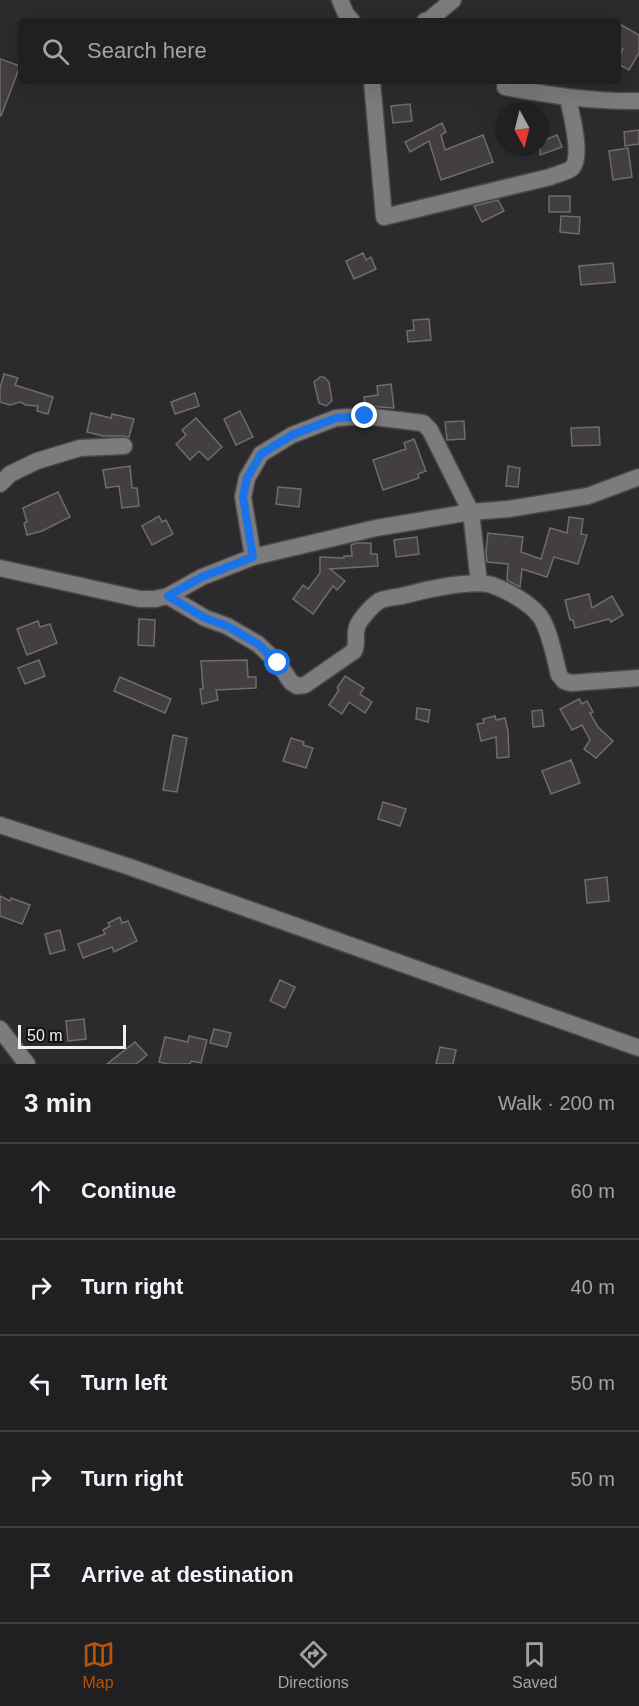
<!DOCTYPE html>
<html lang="en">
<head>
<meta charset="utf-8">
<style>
	:root { --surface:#202022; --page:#28282a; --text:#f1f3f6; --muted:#a2a3a5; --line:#3d3e40; --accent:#b45309 }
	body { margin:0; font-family:Helvetica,sans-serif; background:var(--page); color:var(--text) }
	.compass { position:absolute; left:495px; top:102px; width:54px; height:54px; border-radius:50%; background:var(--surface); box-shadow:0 6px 24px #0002; rotate:173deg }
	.scale { position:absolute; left:18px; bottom:15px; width:108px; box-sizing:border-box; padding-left:6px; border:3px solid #efeff0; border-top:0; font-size:16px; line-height:21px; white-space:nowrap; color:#efeff0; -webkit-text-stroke:4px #131314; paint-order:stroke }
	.stop { position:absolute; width:18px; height:18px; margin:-14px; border:4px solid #1a73e8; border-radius:50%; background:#fff }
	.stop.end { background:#1a73e8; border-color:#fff; box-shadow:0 2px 6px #0008 }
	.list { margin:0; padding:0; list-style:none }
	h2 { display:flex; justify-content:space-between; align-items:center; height:78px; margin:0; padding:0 24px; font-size:26px }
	h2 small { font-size:20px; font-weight:400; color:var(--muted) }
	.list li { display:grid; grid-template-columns:39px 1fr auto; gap:18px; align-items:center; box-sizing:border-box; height:96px; padding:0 24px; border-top:2px solid var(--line) }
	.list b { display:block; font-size:22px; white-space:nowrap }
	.list em { font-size:20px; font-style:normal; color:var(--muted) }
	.icon { flex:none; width:33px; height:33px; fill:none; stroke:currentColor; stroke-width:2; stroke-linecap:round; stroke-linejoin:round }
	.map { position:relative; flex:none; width:639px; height:1064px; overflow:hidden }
	.search { position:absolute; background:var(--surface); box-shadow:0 6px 24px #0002; left:18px; right:18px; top:18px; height:66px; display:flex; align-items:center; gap:15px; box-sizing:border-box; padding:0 21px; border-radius:6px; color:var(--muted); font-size:22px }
	.sheet { height:558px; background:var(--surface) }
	nav { display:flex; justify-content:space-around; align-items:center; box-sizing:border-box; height:84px; border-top:2px solid var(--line); background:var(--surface); font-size:16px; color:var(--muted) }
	nav a { display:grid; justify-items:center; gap:3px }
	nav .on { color:var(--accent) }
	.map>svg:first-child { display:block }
	.building { fill:#433f40; stroke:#6f6c6d; stroke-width:1.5 }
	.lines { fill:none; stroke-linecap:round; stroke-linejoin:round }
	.minor-casing { stroke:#49484a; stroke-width:19 }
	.minor { stroke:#7c7b7e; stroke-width:16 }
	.route { stroke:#1a73e8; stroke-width:8 }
</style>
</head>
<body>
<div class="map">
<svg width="639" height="1064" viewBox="0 0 639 1064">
	<rect width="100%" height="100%" fill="#2b2a2d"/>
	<g class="building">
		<path d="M 618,23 L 639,35 L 639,53 L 629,70 L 618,64 L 618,59 L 623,49 L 618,46 Z"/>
		<path d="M 0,59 L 20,66 L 1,116 L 0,116 Z"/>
		<path d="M 410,104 L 412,121 L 393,123 L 391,106 Z"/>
		<path d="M 442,123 L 446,132 L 441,135 L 445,150 L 483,135 L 493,162 L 441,180 L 429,141 L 410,152 L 405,142 Z"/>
		<path d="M 639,130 L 639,144 L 625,146 L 624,132 Z"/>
		<path d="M 557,135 L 562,147 L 540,155 L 540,142 Z"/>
		<path d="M 628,148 L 632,177 L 613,180 L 609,151 Z"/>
		<rect x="549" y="196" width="21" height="16"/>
		<path d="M 498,200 L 504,211 L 482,222 L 474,206 Z"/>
		<path d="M 561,216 L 580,217 L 579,234 L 560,232 Z"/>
		<path d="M 363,253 L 366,260 L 371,257 L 376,269 L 354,279 L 346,261 Z"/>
		<path d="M 613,263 L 615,282 L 581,285 L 579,266 Z"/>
		<path d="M 429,319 L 431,340 L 408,342 L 407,331 L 414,330 L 413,320 Z"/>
		<path d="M 4,374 L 18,378 L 15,385 L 53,397 L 48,414 L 37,411 L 38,406 L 26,405 L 20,402 L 10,405 L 0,402 L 0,388 Z"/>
		<path d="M 320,377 L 324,377 L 329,382 L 332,401 L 326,406 L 319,403 L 315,386 L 314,382 Z"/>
		<path d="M 391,384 L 394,408 L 365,406 L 364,397 L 378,395 L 377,386 Z"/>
		<path d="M 195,393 L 199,406 L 175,414 L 171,402 Z"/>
		<path d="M 240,411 L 253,437 L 236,445 L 224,419 Z"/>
		<path d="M 91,413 L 111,418 L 112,414 L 134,419 L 129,437 L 124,436 L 103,436 L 87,432 Z"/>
		<path d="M 196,418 L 222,447 L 208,460 L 199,451 L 190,460 L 176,444 L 186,435 L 182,430 Z"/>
		<path d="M 464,421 L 465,439 L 447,440 L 445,422 Z"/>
		<path d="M 599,427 L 600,445 L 572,446 L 571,428 Z"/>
		<path d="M 414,439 L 426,471 L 418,474 L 419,478 L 383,490 L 373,460 L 406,449 L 404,443 Z"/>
		<path d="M 130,466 L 132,488 L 137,488 L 139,506 L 122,508 L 119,486 L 106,488 L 103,470 Z"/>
		<path d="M 508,466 L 520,468 L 518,487 L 506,486 Z"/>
		<path d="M 278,487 L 301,489 L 299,507 L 276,504 Z"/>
		<path d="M 58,492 L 70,517 L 42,531 L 27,535 L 24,523 L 27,522 L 23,508 Z"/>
		<path d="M 159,516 L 162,522 L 166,520 L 173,534 L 152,545 L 142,526 Z"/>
		<path d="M 569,517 L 583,519 L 581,534 L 587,535 L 578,564 L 554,557 L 547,577 L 522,569 L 520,587 L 507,580 L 508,564 L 487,562 L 486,552 L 488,533 L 523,537 L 521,552 L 541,559 L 550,528 L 567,533 Z"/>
		<path d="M 417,537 L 419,554 L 396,557 L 394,540 Z"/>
		<path d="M 356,543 L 371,543 L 371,554 L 377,554 L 378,566 L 330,569 L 345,581 L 337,590 L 333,586 L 313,614 L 293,599 L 303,585 L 308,589 L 320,573 L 320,557 L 344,558 L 344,556 L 352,556 L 351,545 Z"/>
		<path d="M 589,594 L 592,608 L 612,596 L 623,615 L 611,622 L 609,619 L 575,628 L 573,620 L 570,620 L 565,600 Z"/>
		<path d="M 139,619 L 155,620 L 154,646 L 138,645 Z"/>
		<path d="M 38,621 L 40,627 L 50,624 L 57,643 L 27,655 L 17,629 Z"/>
		<path d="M 39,660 L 45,676 L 25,684 L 18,668 Z"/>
		<path d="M 247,660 L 248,677 L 256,677 L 256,688 L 216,690 L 218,700 L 202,704 L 200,689 L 203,689 L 201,661 Z"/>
		<path d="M 345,676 L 364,688 L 360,694 L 372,702 L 365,713 L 349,702 L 342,714 L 329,705 L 339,690 L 337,688 Z"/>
		<path d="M 120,677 L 171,699 L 165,713 L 114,691 Z"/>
		<path d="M 579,699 L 582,704 L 587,701 L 593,712 L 590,713 L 598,727 L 613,741 L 596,758 L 584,749 L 590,740 L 582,725 L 572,730 L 560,709 Z"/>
		<path d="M 417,708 L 430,710 L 428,722 L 416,719 Z"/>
		<path d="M 542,710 L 544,726 L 533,727 L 532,711 Z"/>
		<path d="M 495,716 L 496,720 L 505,718 L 508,731 L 509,757 L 497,758 L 496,737 L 481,741 L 477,724 L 484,723 L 483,719 Z"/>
		<path d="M 173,735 L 187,738 L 177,792 L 163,790 Z"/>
		<path d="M 291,738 L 304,742 L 303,745 L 313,748 L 306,768 L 283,761 Z"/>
		<path d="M 571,760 L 580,783 L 551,794 L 542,771 Z"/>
		<path d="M 383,802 L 406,809 L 400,826 L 378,819 Z"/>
		<path d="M 607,877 L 609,901 L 587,903 L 585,880 Z"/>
		<path d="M 0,896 L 10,901 L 11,898 L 30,905 L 22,924 L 0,916 Z"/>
		<path d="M 120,917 L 122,923 L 128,921 L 137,941 L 114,952 L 112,947 L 83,958 L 78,944 L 105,934 L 103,930 L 110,926 L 108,923 Z"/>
		<path d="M 60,930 L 65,950 L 50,954 L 45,934 Z"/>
		<path d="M 280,980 L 295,987 L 285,1008 L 270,1001 Z"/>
		<path d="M 84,1019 L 86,1039 L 68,1041 L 66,1021 Z"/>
		<path d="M 214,1029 L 231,1033 L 227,1047 L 210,1043 Z"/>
		<path d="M 189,1036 L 207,1040 L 201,1063 L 191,1061 L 190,1064 L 168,1064 L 159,1062 L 165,1037 L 188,1042 Z"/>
		<path d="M 135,1042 L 147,1055 L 136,1064 L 107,1064 Z"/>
		<path d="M 440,1047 L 456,1050 L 453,1064 L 436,1064 Z"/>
	</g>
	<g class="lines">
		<g class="minor-casing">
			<g id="minor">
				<path d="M 340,0 L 346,14 L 352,21"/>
				<path d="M 425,21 L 429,20 L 453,0"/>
				<path d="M 372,81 L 384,217 L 550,177 C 556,174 566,173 572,168 C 583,156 571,114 568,98"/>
				<path d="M 505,87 C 550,95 594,102 639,101"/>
				<path d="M 0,484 L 10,474 L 37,461 L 80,448 L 124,446"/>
				<path d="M 253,557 L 243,497 L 247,478 L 261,454 L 292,435 L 336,418 L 365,416 L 423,423 L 430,430 L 471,512 L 479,583"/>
				<path d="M 0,568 L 140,599 L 155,599 L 168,596 L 202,577 L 253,557 L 376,528 L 471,512 L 508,509 L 588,496 L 639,477"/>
				<path d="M 168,596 L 205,618 L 227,626 L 258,644 L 278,663 L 291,682 L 297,686 L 305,685 L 354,651 C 359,641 352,632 360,621 C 365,614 372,606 379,601 C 385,598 395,597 402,596 C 423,590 472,579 492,585 C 508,591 528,602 539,615 C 549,627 555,659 559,675 L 564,681 L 571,683 L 639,678"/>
				<path d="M 0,825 L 130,867 L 639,1048"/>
				<path d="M 0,1029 L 27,1064"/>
			</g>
		</g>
		<use href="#minor" class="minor"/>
	</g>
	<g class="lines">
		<path class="route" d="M 278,663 L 258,644 L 227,626 L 205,618 L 168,596 L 202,577 L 253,557 L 243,497 L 247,478 L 261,454 L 292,435 L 336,418 L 365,416"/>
	</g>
</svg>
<svg class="compass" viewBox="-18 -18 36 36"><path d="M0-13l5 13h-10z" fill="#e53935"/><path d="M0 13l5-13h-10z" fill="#a2a3a5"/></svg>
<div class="scale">50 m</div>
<div class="stop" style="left:278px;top:663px"></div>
<div class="stop end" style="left:365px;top:416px"></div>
<div class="search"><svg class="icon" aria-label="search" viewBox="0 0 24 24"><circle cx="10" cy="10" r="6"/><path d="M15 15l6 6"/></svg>Search here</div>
</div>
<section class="sheet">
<h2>3 min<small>Walk · 200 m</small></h2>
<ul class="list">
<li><svg class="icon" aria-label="ahead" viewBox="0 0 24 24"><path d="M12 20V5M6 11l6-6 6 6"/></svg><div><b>Continue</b></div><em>60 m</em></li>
<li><svg class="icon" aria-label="right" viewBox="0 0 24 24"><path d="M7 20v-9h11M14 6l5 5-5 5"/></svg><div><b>Turn right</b></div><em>40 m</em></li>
<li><svg class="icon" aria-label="left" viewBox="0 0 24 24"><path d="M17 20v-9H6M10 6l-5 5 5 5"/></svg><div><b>Turn left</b></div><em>50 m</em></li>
<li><svg class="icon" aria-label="right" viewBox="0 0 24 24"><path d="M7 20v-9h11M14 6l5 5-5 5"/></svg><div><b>Turn right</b></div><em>50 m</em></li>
<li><svg class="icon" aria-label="arrive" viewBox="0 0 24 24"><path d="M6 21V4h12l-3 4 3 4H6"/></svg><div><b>Arrive at destination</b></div></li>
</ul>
</section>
<nav>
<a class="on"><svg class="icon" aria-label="map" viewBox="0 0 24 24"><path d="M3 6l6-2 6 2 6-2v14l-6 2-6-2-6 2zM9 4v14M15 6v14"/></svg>Map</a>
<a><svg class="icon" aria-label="directions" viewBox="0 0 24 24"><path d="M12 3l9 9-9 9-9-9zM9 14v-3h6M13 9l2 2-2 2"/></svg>Directions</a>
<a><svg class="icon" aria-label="saved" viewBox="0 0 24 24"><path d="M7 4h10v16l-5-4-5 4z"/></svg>Saved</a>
</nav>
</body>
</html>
